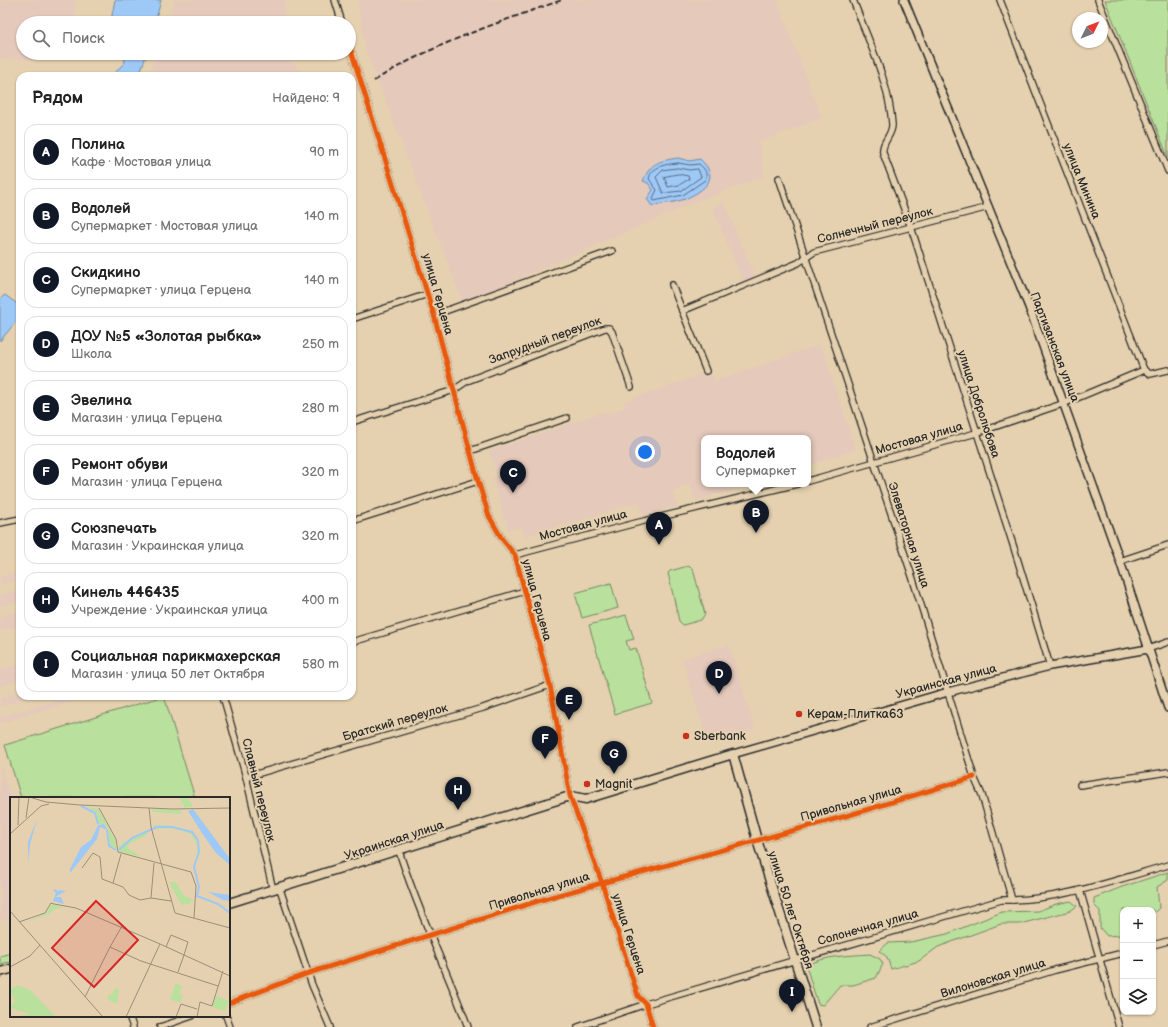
<!DOCTYPE html>
<html lang="ru">
<head>
<meta charset="utf-8">
<style>
	:root { --surface:#fff; --page:#f2f2f2; --text:#222; --muted:#767676; --line:#e0e0e0; --accent:#111827 }
	body { margin:0; font-family:"Balsamiq Sans",sans-serif; background:var(--page); color:var(--text) }
	.controls { position:absolute; right:12px; bottom:12px; display:grid; overflow:hidden; border-radius:8px; box-shadow:0 1px 3px #0004 }
	.controls button { width:36px; height:36px; display:grid; place-items:center; padding:0; border:0; border-bottom:1px solid var(--line); background:var(--surface); color:var(--text); font:20px sans-serif }
	.compass { position:absolute; left:1072px; top:12px; width:36px; height:36px; border-radius:50%; background:var(--surface); box-shadow:0 1px 3px #0004; rotate:47deg }
	.you { position:absolute; left:645px; top:452px; width:14px; height:14px; margin:-10px; border:3px solid #fff; border-radius:50%; background:#1a73e8; box-shadow:0 0 0 6px #1a73e833 }
	.badge { display:grid; place-items:center; width:26px; height:26px; border-radius:50%; background:var(--accent); color:#fff; font-size:13px; font-weight:700 }
	.pin { position:absolute; translate:-50% -33px; filter:drop-shadow(0 1px 2px #0008) }
	.pin::after { content:''; position:absolute; top:21px; width:14px; height:12px; background:inherit; clip-path:polygon(0 0,100% 0,50% 100%) }
	.popup { position:absolute; left:701px; top:435px; width:110px; height:52px; box-sizing:border-box; display:grid; place-content:center; border-radius:8px; background:var(--surface); filter:drop-shadow(0 1px 3px #0005); font-size:13px; white-space:nowrap; color:var(--muted) }
	.popup b { font-size:15px; color:var(--text) }
	.popup::after { content:''; position:absolute; left:50%; top:100%; margin-left:-8px; border:8px solid transparent; border-top-color:var(--surface) }
	.list { margin:0; padding:0; list-style:none }
	h2 { display:flex; justify-content:space-between; align-items:center; height:52px; margin:0; padding:0 16px; font-size:17px }
	h2 small { font-size:13px; font-weight:400; color:var(--muted) }
	.list li { display:grid; grid-template-columns:26px 1fr auto; gap:12px; align-items:center; box-sizing:border-box; height:56px; margin:0 8px 8px; padding:0 8px; border:1px solid var(--line); border-radius:12px }
	.list b { display:block; font-size:15px; white-space:nowrap }
	.list p { margin:0; font-size:13px; white-space:nowrap; color:var(--muted) }
	.list em { font-size:13px; font-style:normal; color:var(--muted) }
	.icon { flex:none; width:22px; height:22px; fill:none; stroke:currentColor; stroke-width:2; stroke-linecap:round; stroke-linejoin:round }
	.map { position:relative; flex:none; width:1168px; height:1027px; overflow:hidden }
	.search { position:absolute; background:var(--surface); box-shadow:0 1px 3px #0004; left:16px; top:16px; width:340px; height:44px; display:flex; align-items:center; gap:10px; box-sizing:border-box; padding:0 14px; border-radius:22px; color:var(--muted); font-size:15px }
	.panel { position:absolute; background:var(--surface); box-shadow:0 1px 3px #0004; left:16px; top:72px; width:340px; height:628px; border-radius:12px }
	.map>svg:first-child { display:block }
	.built { fill:#e5c9bb }
	.green { fill:#b9e09c; stroke:#728664 }
	.water { fill:#9ec9f7; stroke:#708aa5 }
	.lines { fill:none; stroke-linecap:round; stroke-linejoin:round }
	.shore { stroke:#596a7d; stroke-width:1 }
	.minor-casing { stroke:#2b2b2b; stroke-width:8 }
	.tertiary-casing { stroke:#2b2b2b; stroke-width:10 }
	.secondary-casing { stroke:#2b2b2b; stroke-width:11 }
	.minor { stroke:#e5d1af; stroke-width:5.5 }
	.tertiary { stroke:#e5d1af; stroke-width:7 }
	.secondary { stroke:#e5d1af; stroke-width:8 }
	.rail { stroke:#2b2b2b; stroke-width:2; stroke-dasharray:6 3; stroke-linecap:butt }
	.cycleway-casing { stroke:#e5d1af; stroke-width:8 }
	.cycleway { stroke:#e8590c; stroke-width:5 }
	.poi-dot { fill:#c8321e; stroke:#e5d1af; stroke-width:1.5 }
	.labels { text-anchor:middle; stroke-width:4; stroke-linejoin:round; paint-order:stroke }
	.street-label { font-size:12px; fill:#2b2b2b; stroke:#e5d1af }
	.poi-label { font-size:12px; fill:#2b2b2b; stroke:#e5d1af; text-anchor:start }
	.inset-river { fill:none; stroke:#9ec9f7; stroke-width:2 }
	.inset-road { fill:none; stroke:#9b8f7a; stroke-width:1 }
	.view { fill:#d62828; fill-opacity:0.15; stroke:#d62828; stroke-width:2 }
	.inset-edge { fill:none; stroke:#2b2b2b; stroke-width:2 }
</style>
</head>
<body>
<div class="map">
<svg width="1168" height="1027" viewBox="0 0 1168 1027">
	<rect width="100%" height="100%" fill="#e5d1af"/>
	<filter id="ink" filterUnits="userSpaceOnUse"><feTurbulence type="fractalNoise" baseFrequency=".025" numOctaves="2"/><feDisplacementMap in="SourceGraphic" scale="8" xChannelSelector="R" yChannelSelector="G"/><feConvolveMatrix kernelMatrix="1 2 1 2 8 2 1 2 1" color-interpolation-filters="sRGB"/></filter>
	<g filter="url(#ink)">
		<g class="built">
			<path d="M 0,0 L 76,0 L 75,23 L 23,23 L 23,53 L 39,53 L 32,60 L 0,59 Z"/>
			<path d="M 175,0 L 286,0 L 283,23 L 167,23 Z"/>
			<path d="M 357,0 L 777,0 L 822,118 L 759,142 L 765,176 L 693,203 L 463,303 L 366,51 Z"/>
			<path d="M 157,53 L 287,53 L 304,76 L 148,76 Z"/>
			<path d="M 724,202 L 755,277 L 743,282 L 712,207 Z"/>
			<path d="M 821,344 L 856,449 L 808,466 L 808,438 L 704,438 L 704,484 L 755,484 L 696,501 L 690,484 L 672,491 L 677,506 L 643,516 L 638,502 L 575,522 L 525,536 L 521,526 L 508,530 L 492,478 L 498,476 L 489,451 L 600,413 L 613,411 L 625,407 L 624,402 L 710,371 L 714,381 Z"/>
			<path d="M 20,572 L 20,579 L 0,584 L 0,577 Z"/>
			<path d="M 20,590 L 20,601 L 0,606 L 0,595 Z"/>
			<path d="M 20,611 L 20,626 L 0,631 L 0,616 Z"/>
			<path d="M 729,644 L 755,729 L 708,744 L 682,659 Z"/>
			<path d="M 20,664 L 20,680 L 0,686 L 0,670 Z"/>
			<path d="M 20,692 L 20,696 L 35,696 L 0,707 L 0,698 Z"/>
			<path d="M 71,696 L 91,696 L 0,723 L 0,717 Z"/>
			<path d="M 0,763 L 11,800 L 11,918 L 0,921 Z"/>
		</g>
		<g class="green">
			<path d="M 1105,0 L 1168,0 L 1168,157 Z"/>
			<path d="M 688,566 L 693,569 L 705,614 L 701,620 L 683,625 L 679,621 L 668,573 L 670,571 Z"/>
			<path d="M 611,583 L 618,608 L 582,618 L 575,593 Z"/>
			<path d="M 626,615 L 634,639 L 626,641 L 629,650 L 636,648 L 652,703 L 615,714 L 589,625 Z"/>
			<path d="M 164,696 L 195,798 L 21,798 L 5,745 Z"/>
			<path d="M 1168,872 L 1168,880 L 1157,887 L 1159,908 L 1153,914 L 1153,910 L 1123,910 L 1123,934 L 1121,935 L 1107,936 L 1100,928 L 1100,911 L 1094,905 L 1094,898 L 1122,887 Z"/>
			<path d="M 1071,901 L 1077,906 L 1070,911 L 1020,924 L 1001,924 L 938,947 L 919,961 L 891,969 L 887,957 L 879,951 L 888,943 L 911,942 L 947,934 L 1002,912 L 1038,911 L 1056,904 Z"/>
			<path d="M 11,953 L 11,962 L 0,964 L 0,956 Z"/>
			<path d="M 870,954 L 880,959 L 883,964 L 876,978 L 853,985 L 840,985 L 823,1005 L 818,1004 L 806,966 C 826,955 847,956 870,954 Z"/>
		</g>
		<g class="water">
			<path d="M 115,0 L 161,0 L 155,23 L 113,23 L 112,15 Z"/>
			<path d="M 124,53 L 147,53 L 141,70 L 143,76 L 112,76 L 125,62 Z"/>
			<path d="M 678,158 L 690,161 L 700,159 C 721,178 705,190 685,199 C 675,203 662,203 652,206 L 647,199 L 653,190 L 648,183 L 643,181 C 651,162 659,161 678,158 Z"/>
			<path d="M 5,295 L 20,306 L 20,317 L 0,341 L 0,299 Z"/>
		</g>
		<g class="lines">
			<g class="shore">
				<path d="M 678,163 L 690,165 L 699,164 C 705,169 708,173 705,180 L 683,195 L 654,201 L 653,198 L 657,190 L 649,179 C 651,166 667,164 678,163 Z"/>
				<path d="M 678,168 L 689,170 L 698,169 L 701,177 L 681,191 L 663,193 L 656,177 L 663,170 Z"/>
				<path d="M 678,174 L 688,176 L 689,179 L 679,185 L 668,187 L 664,177 Z"/>
			</g>
			<g class="minor-casing">
				<g id="minor">
					<path d="M 335,0 L 342,23"/>
					<path d="M 853,0 C 868,40 889,81 892,124 C 893,135 881,142 883,153 L 911,227 L 1014,548 L 1050,666"/>
					<path d="M 1000,0 L 1144,370"/>
					<path d="M 1098,0 L 1168,171"/>
					<path d="M 349,44 L 434,315 L 478,481 L 489,516 L 502,539 L 515,555 L 550,685 L 570,796 L 602,883 L 638,996 L 646,1004 L 653,1027"/>
					<path d="M 779,178 L 912,576 L 974,777 L 982,795 L 1012,900"/>
					<path d="M 672,285 L 706,371"/>
					<path d="M 682,311 L 798,263 L 814,252 L 989,207"/>
					<path d="M 434,315 L 612,251"/>
					<path d="M 352,319 L 428,294"/>
					<path d="M 1144,370 L 1150,374 L 1168,370"/>
					<path d="M 352,422 L 454,390 L 467,381 L 605,328 L 609,328 L 612,332 L 631,387"/>
					<path d="M 470,451 L 567,418"/>
					<path d="M 808,481 L 976,433 L 1065,403 L 1144,370"/>
					<path d="M 352,521 L 478,481"/>
					<path d="M 0,523 L 20,519"/>
					<path d="M 515,555 L 636,523 L 797,484"/>
					<path d="M 1120,561 L 1168,545"/>
					<path d="M 352,642 L 525,591"/>
					<path d="M 1148,649 L 1168,642"/>
					<path d="M 223,696 L 246,777 L 273,890"/>
					<path d="M 246,777 L 483,708 L 550,685"/>
					<path d="M 1080,785 L 1168,772"/>
					<path d="M 399,851 C 418,912 446,968 468,1027"/>
					<path d="M 280,889 L 312,985 L 330,1027"/>
					<path d="M 1080,890 L 1119,1027"/>
					<path d="M 1153,945 L 1168,941"/>
					<path d="M 229,1003 L 309,973 L 551,897 L 846,816 L 974,777"/>
					<path d="M 129,1016 L 133,1027"/>
					<path d="M 226,1016 L 230,1027"/>
					<path d="M 160,1027 L 192,1016"/>
					<path d="M 578,1027 L 646,1004 L 1001,900 C 1055,902 1116,880 1168,865"/>
					<path d="M 870,1027 L 1055,970 L 1123,953"/>
				</g>
			</g>
			<g class="tertiary-casing">
				<g id="tertiary">
					<path d="M 904,0 L 1029,307 L 1120,561 L 1168,708"/>
					<path d="M 733,754 L 948,692 L 1050,666 L 1148,649"/>
				</g>
			</g>
			<g class="secondary-casing">
				<g id="secondary">
					<path d="M 229,903 L 570,796 L 586,799 L 733,754 L 757,840 L 816,1027"/>
					<path d="M 0,972 L 11,969"/>
				</g>
			</g>
			<use href="#minor" class="minor"/>
			<use href="#tertiary" class="tertiary"/>
			<use href="#secondary" class="secondary"/>
			<path class="rail" d="M 374,81 C 432,44 497,23 562,0"/>
			<g class="cycleway-casing">
				<g id="cycleway">
					<path d="M 349,44 L 434,315 L 478,481 L 489,516 L 502,539 L 515,555 L 550,685 L 570,796 L 602,883 L 638,996 L 646,1004 L 653,1027"/>
					<path d="M 229,1003 L 309,973 L 551,897 L 846,816 L 974,777"/>
				</g>
			</g>
			<use href="#cycleway" class="cycleway"/>
		</g>
	</g>
	<g class="poi-dot">
		<circle cx="799" cy="714" r="4"/>
		<circle cx="686" cy="736" r="4"/>
		<circle cx="587" cy="784" r="4"/>
	</g>
	<g class="labels">
		<g class="street-label">
			<text transform="translate(1082 181) rotate(68)" y="4">улица Минина</text>
			<text transform="translate(875 225) rotate(-14)" y="4">Солнечный переулок</text>
			<text transform="translate(438 294) rotate(74)" y="4">улица Герцена</text>
			<text transform="translate(545 340) rotate(-20)" y="4">Запрудный переулок</text>
			<text transform="translate(1055 347) rotate(69)" y="4">Партизанская улица</text>
			<text transform="translate(979 404) rotate(72)" y="4">улица Добролюбова</text>
			<text transform="translate(919 438) rotate(-16)" y="4">Мостовая улица</text>
			<text transform="translate(583 525) rotate(-15)" y="4">Мостовая улица</text>
			<text transform="translate(909 535) rotate(72)" y="4">Элеваторная улица</text>
			<text transform="translate(537 600) rotate(75)" y="4">улица Герцена</text>
			<text transform="translate(946 681) rotate(-15)" y="4">Украинская улица</text>
			<text transform="translate(395 722) rotate(-16)" y="4">Братский переулок</text>
			<text transform="translate(259 790) rotate(76)" y="4">Славный переулок</text>
			<text transform="translate(851 803) rotate(-16)" y="4">Привольная улица</text>
			<text transform="translate(394 840) rotate(-18)" y="4">Украинская улица</text>
			<text transform="translate(539 891) rotate(-17)" y="4">Привольная улица</text>
			<text transform="translate(791 910) rotate(72)" y="4">улица 50 лет Октября</text>
			<text transform="translate(868 927) rotate(-16)" y="4">Солонечная улица</text>
			<text transform="translate(629 934) rotate(72)" y="4">улица Герцена</text>
			<text transform="translate(993 978) rotate(-17)" y="4">Вилоновская улица</text>
		</g>
		<g class="poi-label">
			<text x="807" y="718">Керам-Плитка63</text>
			<text x="694" y="740">Sberbank</text>
			<text x="595" y="788">Magnit</text>
		</g>
	</g>
	<g transform="translate(10 797)">
		<rect width="220" height="220" fill="#e5d1af"/>
		<path d="M 169,0 L 177,0 L 183,9 L 175,11 ZM 77,10 L 88,12 L 105,42 L 106,52 L 100,49 L 98,31 L 94,27 L 89,27 L 86,15 ZM 142,12 L 170,13 L 172,17 L 143,15 ZM 145,28 L 164,29 L 184,36 L 187,40 L 190,57 L 187,57 L 187,47 L 181,37 L 164,31 L 143,32 ZM 141,31 L 135,39 L 119,47 L 117,51 L 132,60 L 110,55 L 108,51 L 112,47 ZM 166,85 L 174,99 L 183,102 L 179,107 L 172,108 L 170,105 L 161,89 L 160,85 ZM 42,107 L 54,111 L 44,112 L 40,117 L 17,125 L 35,117 ZM 166,186 L 174,191 L 171,191 L 169,197 L 173,198 L 170,206 L 160,202 ZM 8,188 L 20,193 L 46,220 L 6,220 L 20,217 L 0,211 L 5,204 L 0,193 ZM 106,191 L 109,192 L 107,207 L 97,202 L 99,197 L 101,198 ZM 206,199 L 219,204 L 215,214 L 202,210 Z" fill="#b9e09c"/>
		<path d="M 183,12 L 220,62 L 220,68 L 206,56 L 194,39 L 178,14 ZM 27,22 L 20,47 L 18,66 L 18,45 ZM 94,27 L 98,33 L 90,30 L 87,42 L 60,76 L 60,72 L 71,50 L 81,43 L 88,28 ZM 46,92 L 48,95 L 49,93 L 56,94 L 45,100 L 51,100 L 54,107 L 43,104 L 46,96 L 43,93 ZM 198,95 L 220,98 L 220,104 L 213,103 Z" fill="#9ec9f7"/>
		<path class="inset-river" d="M 71,9 L 85,16 L 88,27M 97,33 L 99,49 L 106,53M 109,53 L 122,41 L 147,30 L 162,30 L 182,35 L 188,43 L 189,55 L 184,70 L 189,90 L 187,99 L 208,107 L 220,116"/>
		<path class="inset-road" d="M 19,0 L 36,5 L 70,8 L 162,12 L 220,11M 89,11 L 106,42 L 108,55 L 152,67M 139,11 L 141,30 L 165,116 L 220,131M 16,21 L 19,0M 8,28 L 9,0M 0,37 L 31,9 L 39,7M 152,67 L 181,75 L 186,89 L 184,121M 72,71 L 83,56 L 90,60 L 92,82 L 113,90 L 119,98 L 130,103 L 141,101 L 161,104M 103,86 L 111,57M 141,101 L 144,66M 0,114 L 93,220M 9,125 L 35,116 L 41,106 L 44,107 L 66,111 L 150,147M 100,150 L 112,129M 156,150 L 161,138 L 178,145 L 174,158M 0,170 L 20,159 L 30,148M 168,175 L 174,158M 75,200 L 100,150 L 131,164 L 208,189M 116,220 L 150,147 L 220,179M 166,220 L 171,207 L 187,212M 187,220 L 190,205 L 202,209 L 213,174"/>
		<path class="view" d="M 86,104 L 128,143 L 84,190 L 42,151 Z"/>
		<rect width="220" height="220" class="inset-edge"/>
	</g>
</svg>
<div class="controls">
<button>+</button>
<button>−</button>
<button><svg class="icon" aria-label="layers" viewBox="0 0 24 24"><path d="M12 4l9 5-9 5-9-5zM3 14l9 5 9-5"/></svg></button>
</div>
<svg class="compass" viewBox="-18 -18 36 36"><path d="M0-13l5 13h-10z" fill="#e53935"/><path d="M0 13l5-13h-10z" fill="#767676"/></svg>
<div class="you"></div>
<div class="pin badge" style="left:659px;top:545px">A</div>
<div class="pin badge" style="left:756px;top:533px">B</div>
<div class="popup"><b>Водолей</b>Супермаркет</div>
<div class="pin badge" style="left:513px;top:493px">C</div>
<div class="pin badge" style="left:719px;top:694px">D</div>
<div class="pin badge" style="left:569px;top:720px">E</div>
<div class="pin badge" style="left:545px;top:759px">F</div>
<div class="pin badge" style="left:614px;top:774px">G</div>
<div class="pin badge" style="left:458px;top:810px">H</div>
<div class="pin badge" style="left:792px;top:1012px">I</div>
<div class="search"><svg class="icon" aria-label="search" viewBox="0 0 24 24"><circle cx="10" cy="10" r="6"/><path d="M15 15l6 6"/></svg>Поиск</div>
<section class="panel">
<h2>Рядом<small>Найдено: 9</small></h2>
<ul class="list">
<li><span class="badge">A</span><div><b>Полина</b><p>Кафе · Мостовая улица</p></div><em>90 m</em></li>
<li><span class="badge">B</span><div><b>Водолей</b><p>Супермаркет · Мостовая улица</p></div><em>140 m</em></li>
<li><span class="badge">C</span><div><b>Скидкино</b><p>Супермаркет · улица Герцена</p></div><em>140 m</em></li>
<li><span class="badge">D</span><div><b>ДОУ №5 «Золотая рыбка»</b><p>Школа</p></div><em>250 m</em></li>
<li><span class="badge">E</span><div><b>Эвелина</b><p>Магазин · улица Герцена</p></div><em>280 m</em></li>
<li><span class="badge">F</span><div><b>Ремонт обуви</b><p>Магазин · улица Герцена</p></div><em>320 m</em></li>
<li><span class="badge">G</span><div><b>Союзпечать</b><p>Магазин · Украинская улица</p></div><em>320 m</em></li>
<li><span class="badge">H</span><div><b>Кинель 446435</b><p>Учреждение · Украинская улица</p></div><em>400 m</em></li>
<li><span class="badge">I</span><div><b>Социальная парикмахерская</b><p>Магазин · улица 50 лет Октября</p></div><em>580 m</em></li>
</ul>
</section>
</div>
</body>
</html>
